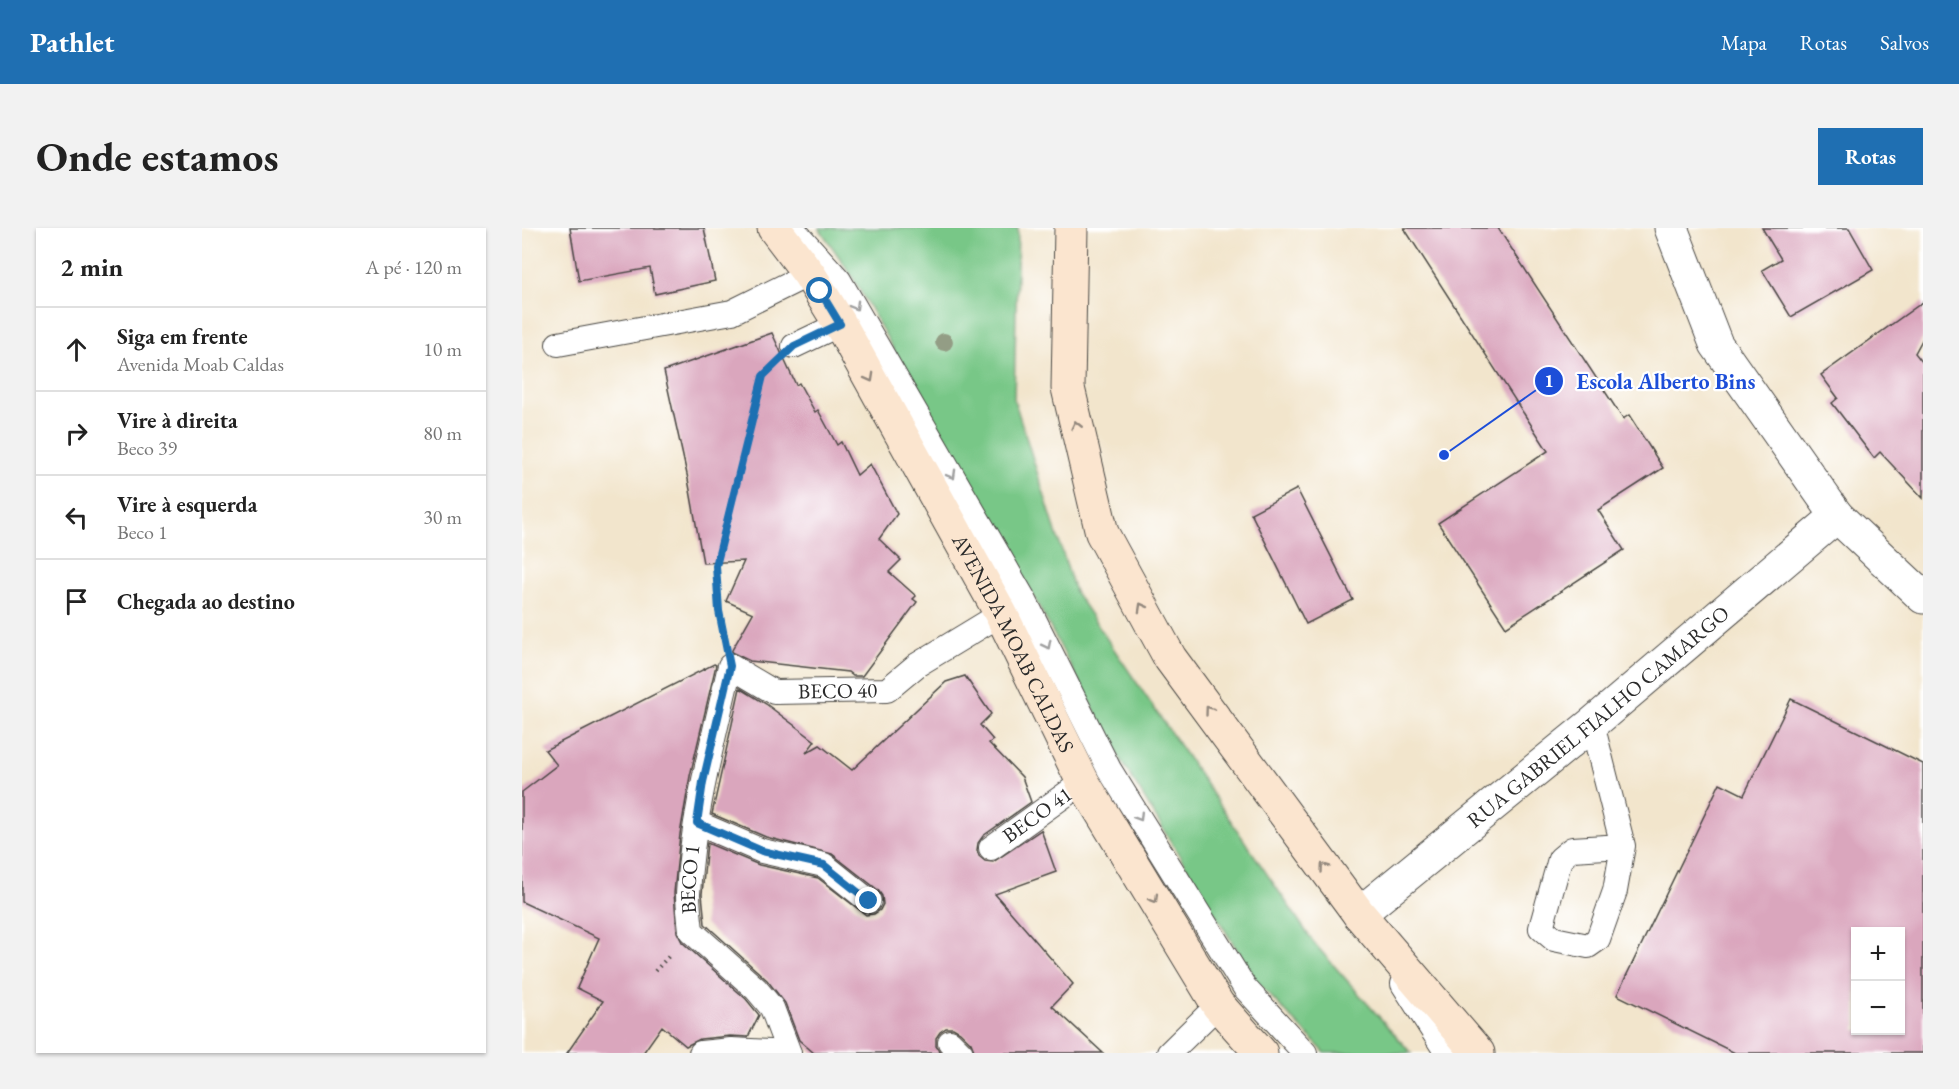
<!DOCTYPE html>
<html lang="pt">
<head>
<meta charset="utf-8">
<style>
	:root { --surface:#fff; --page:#f2f2f2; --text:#222; --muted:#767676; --line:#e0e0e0; --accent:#1f6fb2 }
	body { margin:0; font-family:"EB Garamond",serif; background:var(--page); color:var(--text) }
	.controls { position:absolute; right:18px; bottom:18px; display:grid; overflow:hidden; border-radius:0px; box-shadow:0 2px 4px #0004 }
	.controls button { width:54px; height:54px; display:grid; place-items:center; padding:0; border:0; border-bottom:2px solid var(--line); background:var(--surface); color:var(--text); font:30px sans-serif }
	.stop { position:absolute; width:18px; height:18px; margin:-14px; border:4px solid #1f6fb2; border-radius:50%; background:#fff }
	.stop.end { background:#1f6fb2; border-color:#fff; box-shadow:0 2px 6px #0008 }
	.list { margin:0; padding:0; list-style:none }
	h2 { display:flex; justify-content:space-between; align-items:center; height:78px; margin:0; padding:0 24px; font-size:26px }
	h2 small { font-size:20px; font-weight:400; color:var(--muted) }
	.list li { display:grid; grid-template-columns:39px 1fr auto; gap:18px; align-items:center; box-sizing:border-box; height:84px; padding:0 24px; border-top:2px solid var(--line) }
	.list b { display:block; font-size:22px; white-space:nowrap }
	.list p { margin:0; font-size:20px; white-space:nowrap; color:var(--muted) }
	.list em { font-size:20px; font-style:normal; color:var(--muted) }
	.icon { flex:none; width:33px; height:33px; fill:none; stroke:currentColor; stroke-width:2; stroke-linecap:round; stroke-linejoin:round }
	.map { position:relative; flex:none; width:1401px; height:825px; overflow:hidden; border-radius:0px }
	header { display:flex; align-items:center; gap:36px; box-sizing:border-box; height:84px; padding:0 30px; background:var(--accent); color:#fff }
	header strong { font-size:28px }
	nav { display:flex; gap:33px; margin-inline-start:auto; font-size:21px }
	.intro { display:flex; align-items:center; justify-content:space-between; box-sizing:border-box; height:144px; padding:0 36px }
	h1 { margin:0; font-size:42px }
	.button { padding:15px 27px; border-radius:0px; background:var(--accent); color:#fff; font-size:21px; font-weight:700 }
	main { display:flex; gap:36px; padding:0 36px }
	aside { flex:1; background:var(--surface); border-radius:0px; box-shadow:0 2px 4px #0004 }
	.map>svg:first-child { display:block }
	.green { fill:#78c787; stroke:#527959; stroke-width:1.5 }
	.building { fill:#daa6bd; fill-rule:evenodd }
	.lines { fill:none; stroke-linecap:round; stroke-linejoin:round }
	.service-casing { stroke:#494743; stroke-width:26 }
	.minor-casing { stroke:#494743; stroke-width:35 }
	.tertiary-casing { stroke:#494743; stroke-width:35 }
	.secondary-casing { stroke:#494743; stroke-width:35 }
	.path { stroke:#494743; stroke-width:4; stroke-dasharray:1.5 4.5; stroke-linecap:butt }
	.service { stroke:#fff; stroke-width:24 }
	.minor { stroke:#fff; stroke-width:33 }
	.tertiary { stroke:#fff; stroke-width:33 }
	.secondary { stroke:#fbe5cf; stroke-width:33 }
	.tree { fill:#939d85 }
	.oneway { stroke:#a0a0a0 }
	.oneway2 { stroke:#93887d }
	.route { stroke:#1f6fb2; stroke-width:8 }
	.labels { text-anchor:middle; stroke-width:4.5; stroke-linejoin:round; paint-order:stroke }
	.street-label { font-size:21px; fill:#2b2b2b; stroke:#fff }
	.leader { fill:none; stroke:#1d4ed8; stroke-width:2 }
	.callout-dot { fill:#1d4ed8; stroke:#fff; stroke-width:2 }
	.mark-label { font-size:18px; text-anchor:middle; font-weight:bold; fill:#fff }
	.callout-label { font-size:22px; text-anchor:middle; font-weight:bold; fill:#1d4ed8; stroke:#fff; stroke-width:4.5; stroke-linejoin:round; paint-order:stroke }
</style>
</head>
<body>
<header>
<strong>Pathlet</strong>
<nav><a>Mapa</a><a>Rotas</a><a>Salvos</a></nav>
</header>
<div class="intro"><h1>Onde estamos</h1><a class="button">Rotas</a></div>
<main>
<aside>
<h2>2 min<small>A pé · 120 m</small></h2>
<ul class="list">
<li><svg class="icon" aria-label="ahead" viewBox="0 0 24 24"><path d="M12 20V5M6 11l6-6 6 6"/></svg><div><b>Siga em frente</b><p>Avenida Moab Caldas</p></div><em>10 m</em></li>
<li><svg class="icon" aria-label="right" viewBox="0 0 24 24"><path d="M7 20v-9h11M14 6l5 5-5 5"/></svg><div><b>Vire à direita</b><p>Beco 39</p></div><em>80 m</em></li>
<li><svg class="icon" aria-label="left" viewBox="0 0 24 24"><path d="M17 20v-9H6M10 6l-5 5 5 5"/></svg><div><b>Vire à esquerda</b><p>Beco 1</p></div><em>30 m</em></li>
<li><svg class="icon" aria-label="arrive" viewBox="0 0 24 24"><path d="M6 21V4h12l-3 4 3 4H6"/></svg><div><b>Chegada ao destino</b></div></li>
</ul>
</aside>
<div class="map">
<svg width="1401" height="825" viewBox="0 0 1401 825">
	<rect width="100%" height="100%" fill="#fff"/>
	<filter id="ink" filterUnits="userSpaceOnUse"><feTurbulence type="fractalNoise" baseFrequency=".0167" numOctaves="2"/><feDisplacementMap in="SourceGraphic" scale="12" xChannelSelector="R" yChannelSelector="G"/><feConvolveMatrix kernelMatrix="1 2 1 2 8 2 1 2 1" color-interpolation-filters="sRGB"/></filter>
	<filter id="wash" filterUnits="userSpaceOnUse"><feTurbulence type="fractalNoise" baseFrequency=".008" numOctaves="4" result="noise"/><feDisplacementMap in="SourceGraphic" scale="24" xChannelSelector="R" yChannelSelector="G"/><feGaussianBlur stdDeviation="1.35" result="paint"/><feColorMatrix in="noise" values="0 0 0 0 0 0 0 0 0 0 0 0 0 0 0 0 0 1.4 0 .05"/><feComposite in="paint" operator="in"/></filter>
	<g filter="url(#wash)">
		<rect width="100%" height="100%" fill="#f2e5cc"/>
		<path class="green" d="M 297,0 L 496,0 L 492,171 L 553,364 L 792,715 L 889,825 L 803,825 L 734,753 L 600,534 L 513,371 L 328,45 Z"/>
		<g id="blocks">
			<g class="building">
				<path d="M 48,0 L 182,0 L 193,53 L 133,66 L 128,40 L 57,53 Z"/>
				<path d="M 882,0 L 976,0 L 1101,191 L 1107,187 L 1141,240 L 1076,282 L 1102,322 L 984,399 L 916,295 L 1026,223 Z"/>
				<path d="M 1240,0 L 1327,0 L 1351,42 L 1269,89 L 1240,42 L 1259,31 Z"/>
				<path d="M 1401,74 L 1401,110 L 1393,125 L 1401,135 L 1401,270 L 1358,224 L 1352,230 L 1310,175 L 1316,170 L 1299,147 Z"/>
				<path d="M 250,105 L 274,157 L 277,155 L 293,184 L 296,182 L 315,217 L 319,214 L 335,247 L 348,236 L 375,286 L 357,311 L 379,332 L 367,344 L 394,368 L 391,371 L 395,374 L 340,448 L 331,448 L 326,444 L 228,433 L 209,424 L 231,385 L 204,373 L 222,333 L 181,335 L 166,251 L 142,143 Z"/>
				<path d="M 775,261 L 831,372 L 784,396 L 729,285 Z"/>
				<path d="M 192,436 L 194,437 L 168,548 L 158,606 L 152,665 L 155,704 L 160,714 L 224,771 L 237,787 L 226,809 L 208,808 L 178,811 L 164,818 L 140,798 L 121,825 L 45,825 L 81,773 L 55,760 L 77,710 L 0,674 L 0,564 L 35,537 L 23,522 Z"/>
				<path d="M 443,448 L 469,486 L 458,497 L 471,512 L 467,515 L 500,549 L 509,574 L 461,608 L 456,615 L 455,622 L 457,628 L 463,633 L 471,634 L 519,602 L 534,644 L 473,666 L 551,756 L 530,778 L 581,825 L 453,825 L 449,815 L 438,804 L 431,800 L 424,800 L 418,804 L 414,810 L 414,818 L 419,825 L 292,825 L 277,812 L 263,775 L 245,752 L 183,696 L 180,666 L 185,615 L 237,637 L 296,650 L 344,687 L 352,686 L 358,682 L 361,676 L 360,668 L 356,662 L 310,626 L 244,609 L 190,586 L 218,460 L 244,476 L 293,513 L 284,525 L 298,517 L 330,542 L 424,454 Z"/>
				<path d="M 1269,471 L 1401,536 L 1401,825 L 1213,825 L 1095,767 L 1198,555 L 1222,567 ZM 1334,704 L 1378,704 L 1378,802 L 1334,802 Z"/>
			</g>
		</g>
	</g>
	<g filter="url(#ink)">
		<use href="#blocks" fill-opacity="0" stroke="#494743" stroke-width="1.5"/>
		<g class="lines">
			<g class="service-casing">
				<g id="service">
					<path d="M 270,0 L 317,52 L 503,373 L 587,541 L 723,760 L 783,825"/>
					<path d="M 36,116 L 210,84 L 287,46"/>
					<path d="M 272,118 L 318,96"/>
					<path d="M 1070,496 L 1101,618 L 1093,663 L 1076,711 L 1066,718 L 1032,711 L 1019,700 L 1038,631 L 1050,621 L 1101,618"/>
					<path d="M 175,595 L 240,623 L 302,637 L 347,673"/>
					<path id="s1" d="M 469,620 L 561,554"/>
					<path d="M 881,756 L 925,825"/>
					<path d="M 428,814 L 439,825"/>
					<path d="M 179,825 L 209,822 L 267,825"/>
					<path id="s2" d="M 267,825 L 250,780 L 234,761 L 169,703 C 168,691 166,678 166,666 C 170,589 191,513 208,438 L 252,464 L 365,462 L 395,437 L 479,386"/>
					<path d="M 647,825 L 696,777"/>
				</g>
			</g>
			<g class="minor-casing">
				<g id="minor">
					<path id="s3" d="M 837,686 L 1070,496 L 1315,288"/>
				</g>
			</g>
			<g class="tertiary-casing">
				<path id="tertiary" d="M 1149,0 L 1194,116 L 1315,288 L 1401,369"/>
			</g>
			<g class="secondary-casing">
				<g id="secondary">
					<path id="s4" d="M 252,0 L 287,46 L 318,96 L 479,386 L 561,554 L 696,777 L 739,825"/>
					<path d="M 549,0 L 546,160 L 580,305 L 648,430 L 837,686 L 956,825"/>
				</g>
			</g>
			<g class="path">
				<path d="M 202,405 L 197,383 L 194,338 L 241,148 L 246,142"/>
				<path d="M 133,743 L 147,728"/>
			</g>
			<use href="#service" class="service"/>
			<use href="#minor" class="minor"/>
			<use href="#tertiary" class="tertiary"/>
			<use href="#secondary" class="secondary"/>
		</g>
		<circle class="tree" cx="422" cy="114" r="9"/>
		<defs><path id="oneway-chevron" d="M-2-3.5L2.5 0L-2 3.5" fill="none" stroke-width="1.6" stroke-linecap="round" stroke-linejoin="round" transform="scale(1.5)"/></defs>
		<g class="oneway">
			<use href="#oneway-chevron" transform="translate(333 78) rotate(60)"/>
			<use href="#oneway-chevron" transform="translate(430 247) rotate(60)"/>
			<use href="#oneway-chevron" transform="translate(525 417) rotate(63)"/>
			<use href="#oneway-chevron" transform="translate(617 589) rotate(58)"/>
		</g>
		<g class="oneway2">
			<use href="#oneway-chevron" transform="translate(348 150) rotate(61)"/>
			<use href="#oneway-chevron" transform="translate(554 197) rotate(-103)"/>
			<use href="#oneway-chevron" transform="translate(620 379) rotate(-119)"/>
			<use href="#oneway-chevron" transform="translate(687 482) rotate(-126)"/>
			<use href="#oneway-chevron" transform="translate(802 639) rotate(-126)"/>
			<use href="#oneway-chevron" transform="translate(632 671) rotate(59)"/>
		</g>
	</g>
	<g class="lines" filter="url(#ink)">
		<path class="route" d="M 298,63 L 318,96 L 272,118 L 241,148 L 194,338 L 197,383 L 208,438 L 181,554 L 175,595 L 240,623 L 302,637 L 347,673"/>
	</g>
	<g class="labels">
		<g class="street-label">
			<text dy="7" stroke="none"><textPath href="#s4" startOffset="480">AVENIDA MOAB CALDAS</textPath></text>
			<text dy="7" stroke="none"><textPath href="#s2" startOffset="544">BECO 40</textPath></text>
			<text dy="7" stroke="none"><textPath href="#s3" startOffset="310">RUA GABRIEL FIALHO CAMARGO</textPath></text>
			<text dy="7" stroke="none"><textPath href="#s1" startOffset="57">BECO 41</textPath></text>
			<text dy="7" stroke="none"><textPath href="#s2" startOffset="212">BECO 1</textPath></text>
		</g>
	</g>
	<path class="leader" d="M922 227L1027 153"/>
	<g class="callout-dot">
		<circle cx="922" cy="227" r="6"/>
		<circle cx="1027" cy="153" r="15"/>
	</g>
	<g class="mark-label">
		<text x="1027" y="159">1</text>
	</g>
	<g class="callout-label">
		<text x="1144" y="161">Escola Alberto Bins</text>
	</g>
</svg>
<div class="controls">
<button>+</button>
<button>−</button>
</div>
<div class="stop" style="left:298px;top:63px"></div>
<div class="stop end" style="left:347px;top:673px"></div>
</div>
</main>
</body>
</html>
